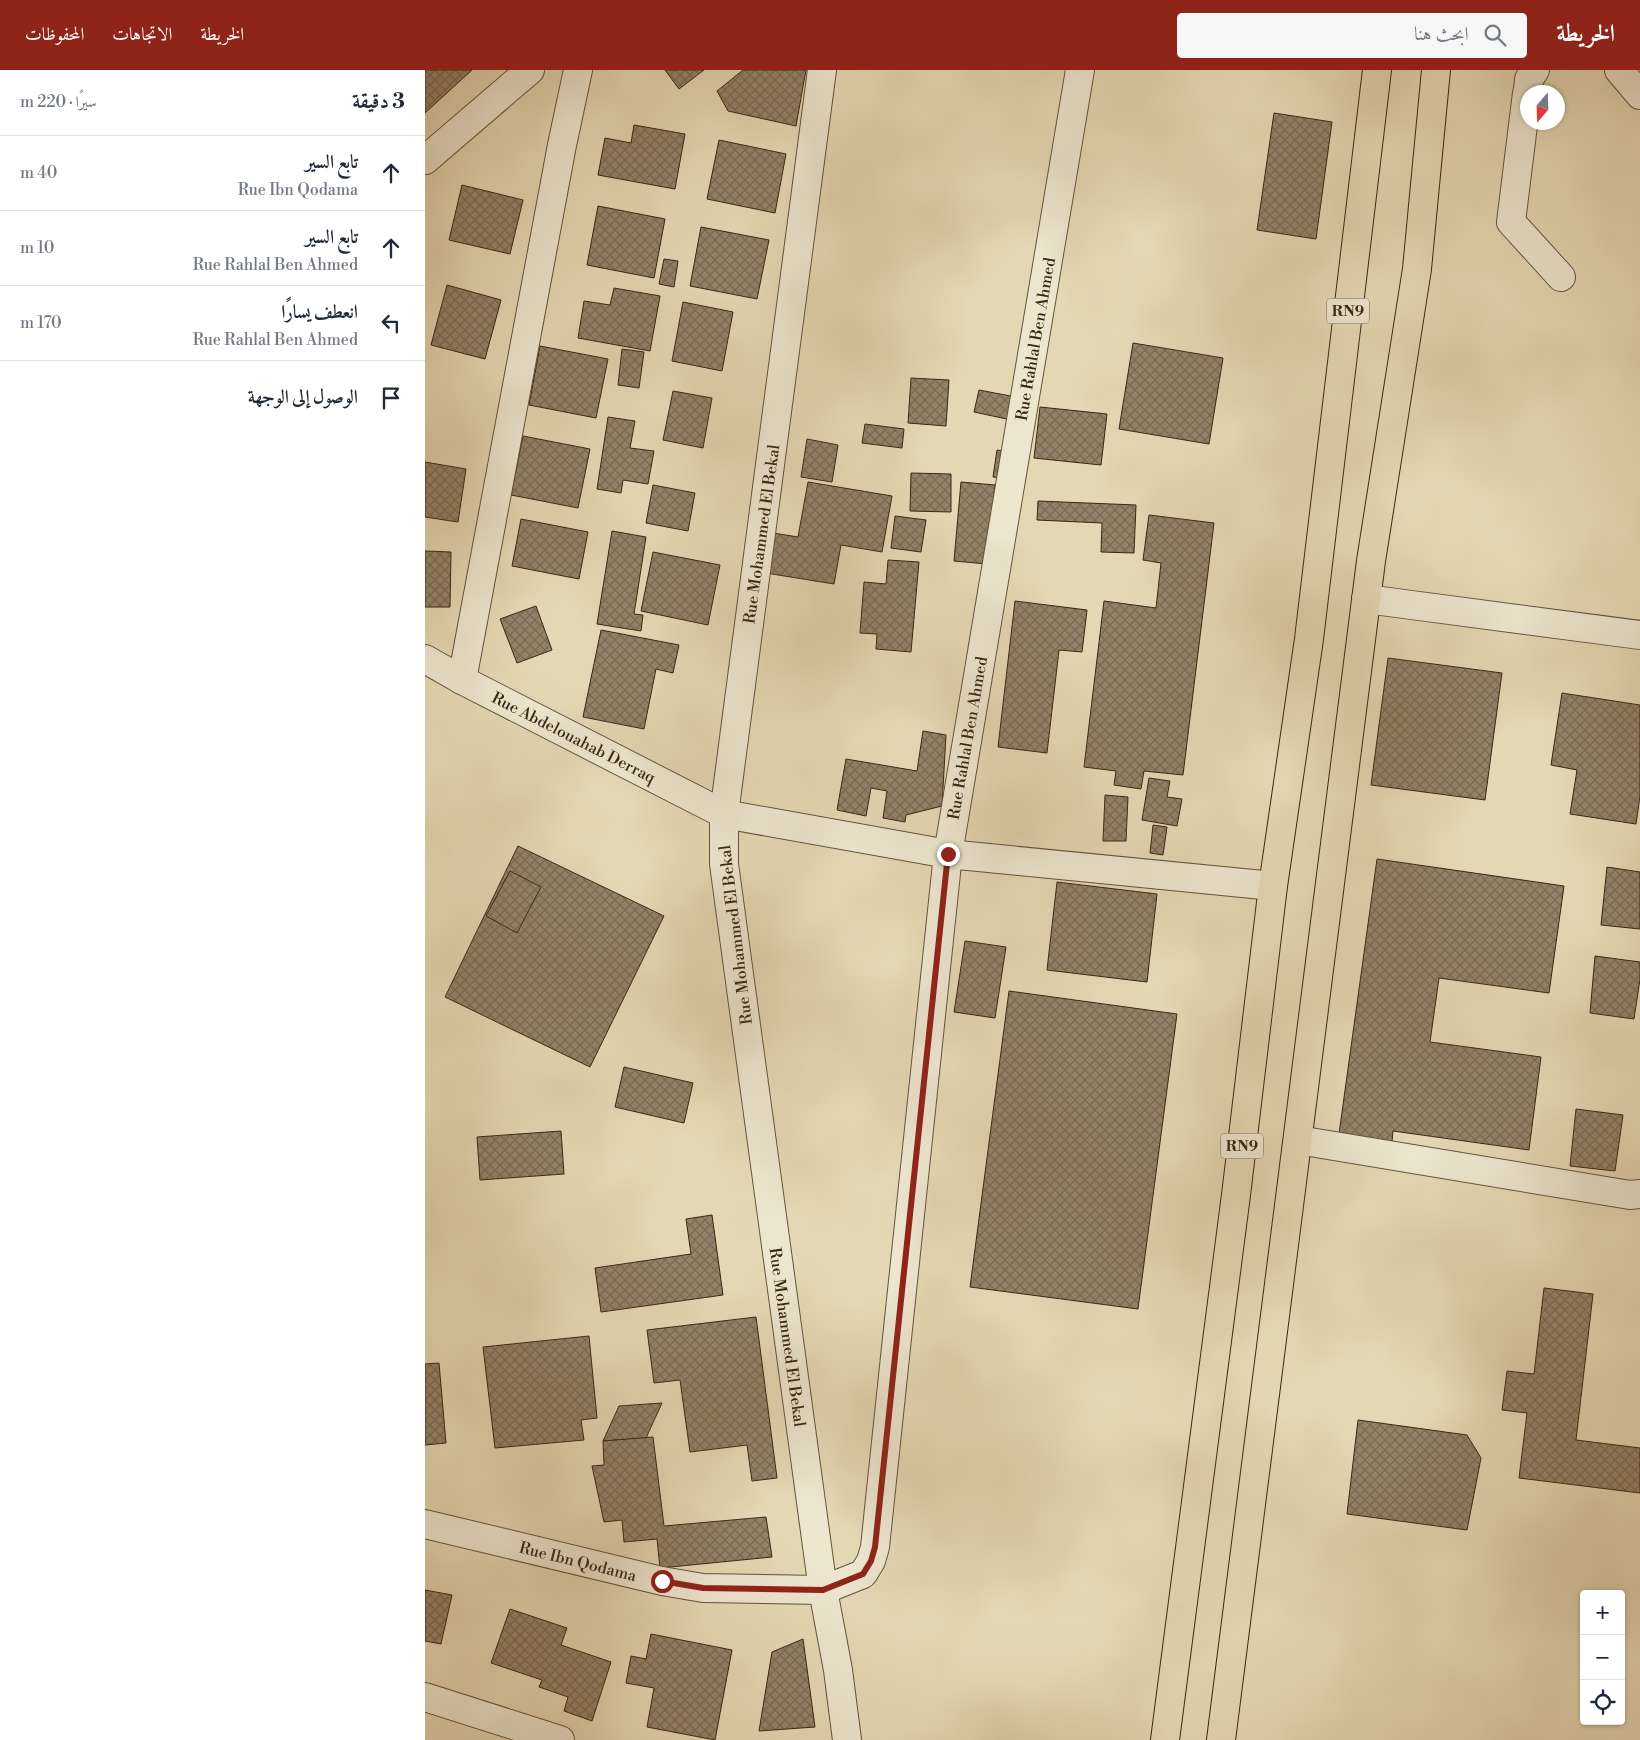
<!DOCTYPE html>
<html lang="ar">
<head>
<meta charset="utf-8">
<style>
	:root { --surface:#fff; --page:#f6f6f7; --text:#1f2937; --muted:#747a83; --line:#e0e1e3; --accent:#8f2418 }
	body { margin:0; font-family:"Libre Bodoni",Amiri,serif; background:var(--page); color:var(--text); direction:rtl }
	.controls { position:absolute; right:15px; bottom:15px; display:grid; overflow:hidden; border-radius:5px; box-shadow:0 1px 4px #0004 }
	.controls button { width:45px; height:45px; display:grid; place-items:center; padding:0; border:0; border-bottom:1px solid var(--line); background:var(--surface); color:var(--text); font:25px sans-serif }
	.compass { position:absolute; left:1095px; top:15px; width:45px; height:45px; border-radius:50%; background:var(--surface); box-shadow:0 1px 4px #0004; rotate:199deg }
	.stop { position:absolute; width:15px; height:15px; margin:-11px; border:4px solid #8f2418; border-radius:50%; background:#fff }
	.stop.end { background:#8f2418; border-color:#fff; box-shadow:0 1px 5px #0008 }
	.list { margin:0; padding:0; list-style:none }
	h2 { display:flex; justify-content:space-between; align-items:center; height:65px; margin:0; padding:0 20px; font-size:21px }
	h2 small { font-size:16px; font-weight:400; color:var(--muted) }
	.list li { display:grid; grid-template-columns:32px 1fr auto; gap:15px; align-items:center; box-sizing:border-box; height:75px; padding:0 20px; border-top:1px solid var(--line) }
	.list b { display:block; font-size:19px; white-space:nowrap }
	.list p { margin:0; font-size:16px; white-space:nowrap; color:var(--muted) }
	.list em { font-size:16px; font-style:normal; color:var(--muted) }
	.icon { flex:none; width:28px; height:28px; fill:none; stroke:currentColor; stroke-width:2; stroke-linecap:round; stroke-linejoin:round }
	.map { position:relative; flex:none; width:1215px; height:1670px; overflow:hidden; direction:ltr }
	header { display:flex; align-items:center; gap:30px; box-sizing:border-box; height:70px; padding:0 25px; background:var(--accent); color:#fff }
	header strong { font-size:24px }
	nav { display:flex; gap:28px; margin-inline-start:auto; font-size:18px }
	.search { width:350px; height:45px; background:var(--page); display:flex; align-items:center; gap:12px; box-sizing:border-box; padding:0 18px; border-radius:5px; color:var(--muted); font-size:19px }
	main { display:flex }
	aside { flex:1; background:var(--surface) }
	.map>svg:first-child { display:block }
	.building { fill:url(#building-cross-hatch); stroke:#3b2615 }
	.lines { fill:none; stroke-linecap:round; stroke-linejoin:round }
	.minor-casing { stroke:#65523c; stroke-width:30 }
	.major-casing { stroke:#3b2615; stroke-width:30 }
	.minor { stroke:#ede5ce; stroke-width:28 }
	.major { stroke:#e4d7b3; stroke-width:28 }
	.route { stroke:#8f2418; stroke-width:6 }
	.labels { text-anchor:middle; stroke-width:4.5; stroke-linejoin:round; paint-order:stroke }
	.shield { fill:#ede5ce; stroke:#705f4c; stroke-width:1 }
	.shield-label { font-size:15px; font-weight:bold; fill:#3b2615 }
	.street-label { font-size:16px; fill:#3b2615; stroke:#ede5ce }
</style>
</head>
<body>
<header>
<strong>الخريطة</strong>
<div class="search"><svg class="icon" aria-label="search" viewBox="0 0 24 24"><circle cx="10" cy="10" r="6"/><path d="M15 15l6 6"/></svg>ابحث هنا</div>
<nav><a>الخريطة</a><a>الاتجاهات</a><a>المحفوظات</a></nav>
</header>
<main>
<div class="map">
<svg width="1215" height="1670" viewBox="0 0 1215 1670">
	<defs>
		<pattern id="building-cross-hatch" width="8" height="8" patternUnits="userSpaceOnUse" patternTransform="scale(1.25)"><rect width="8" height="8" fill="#938267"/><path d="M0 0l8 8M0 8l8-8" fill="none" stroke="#796a54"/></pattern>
	</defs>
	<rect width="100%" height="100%" fill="#e4d7b3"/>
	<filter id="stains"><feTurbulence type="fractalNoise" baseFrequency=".004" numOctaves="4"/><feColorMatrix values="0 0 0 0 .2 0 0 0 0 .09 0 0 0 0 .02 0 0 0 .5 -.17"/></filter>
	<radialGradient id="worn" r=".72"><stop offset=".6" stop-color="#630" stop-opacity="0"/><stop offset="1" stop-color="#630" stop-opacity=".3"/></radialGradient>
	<g class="building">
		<path d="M 0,0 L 47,0 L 0,43 Z"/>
		<path d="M 240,0 L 279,0 L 254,19 Z"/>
		<path d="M 318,0 L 381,0 L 371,56 L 303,41 L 292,21 Z"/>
		<path d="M 849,43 L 907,52 L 891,169 L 832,160 Z"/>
		<path d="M 209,55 L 260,64 L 250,119 L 173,105 L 180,68 L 206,73 Z"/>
		<path d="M 294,70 L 361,84 L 350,143 L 282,129 Z"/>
		<path d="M 37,115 L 98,130 L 85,184 L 24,170 Z"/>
		<path d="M 173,136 L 240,149 L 229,208 L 162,195 Z"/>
		<path d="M 276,157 L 344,170 L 332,229 L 265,216 Z"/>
		<path d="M 239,189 L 253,191 L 249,217 L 234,214 Z"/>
		<path d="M 22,215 L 76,230 L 60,289 L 6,275 Z"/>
		<path d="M 189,218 L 235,226 L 225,281 L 153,268 L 159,231 L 185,235 Z"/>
		<path d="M 258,232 L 308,242 L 297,301 L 247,291 Z"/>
		<path d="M 708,273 L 798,288 L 784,374 L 694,359 Z"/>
		<path d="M 115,276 L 183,289 L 171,348 L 104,335 Z"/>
		<path d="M 197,279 L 219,282 L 214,318 L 193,315 Z"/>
		<path d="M 486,308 L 524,310 L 521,356 L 483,353 Z"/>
		<path d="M 554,320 L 596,328 L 591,351 L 549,342 Z"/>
		<path d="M 248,321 L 287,328 L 278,378 L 238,370 Z"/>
		<path d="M 615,337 L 682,344 L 676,395 L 609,388 Z"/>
		<path d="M 183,347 L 210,351 L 205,378 L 229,381 L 223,414 L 198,410 L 196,423 L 172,419 Z"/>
		<path d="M 440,354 L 479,359 L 477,378 L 437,373 Z"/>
		<path d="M 98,366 L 165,379 L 153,438 L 86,425 Z"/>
		<path d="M 382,369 L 413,375 L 407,412 L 376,407 Z"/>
		<path d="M 572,380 L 584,382 L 580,408 L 568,407 Z"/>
		<path d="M 0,392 L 41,399 L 33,452 L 0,447 Z"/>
		<path d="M 486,403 L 526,404 L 526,442 L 485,441 Z"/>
		<path d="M 383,412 L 467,426 L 457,482 L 416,475 L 409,514 L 341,503 L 348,463 L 373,467 Z"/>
		<path d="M 536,412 L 570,415 L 562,494 L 529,491 Z"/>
		<path d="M 228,415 L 270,423 L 263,461 L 221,453 Z"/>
		<path d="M 613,431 L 711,435 L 709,483 L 676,482 L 677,453 L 612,450 Z"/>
		<path d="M 724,445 L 789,453 L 758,705 L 719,701 L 716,719 L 689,715 L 691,701 L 659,697 L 679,531 L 731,538 L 736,493 L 718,490 Z"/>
		<path d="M 470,446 L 501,450 L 496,482 L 466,478 Z"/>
		<path d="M 96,449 L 163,462 L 154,509 L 87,496 Z"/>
		<path d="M 187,461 L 221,467 L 209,544 L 218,545 L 216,561 L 172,554 Z"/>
		<path d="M 0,481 L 26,482 L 25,537 L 0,537 Z"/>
		<path d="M 228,482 L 295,495 L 283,555 L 216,541 Z"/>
		<path d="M 463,490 L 494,492 L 486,582 L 451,579 L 452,564 L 435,563 L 439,512 L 461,514 Z"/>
		<path d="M 590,531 L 662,540 L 657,582 L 634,580 L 622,683 L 573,677 Z"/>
		<path d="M 111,536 L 127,580 L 92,593 L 75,549 Z"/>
		<path d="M 176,560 L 254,575 L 248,603 L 231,599 L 219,659 L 158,647 Z"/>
		<path d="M 963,588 L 1077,603 L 1060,730 L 946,715 Z"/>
		<path d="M 1137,623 L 1215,635 L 1215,726 L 1211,754 L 1145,744 L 1152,700 L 1126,695 Z"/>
		<path d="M 498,661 L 521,665 L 517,736 L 481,745 L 480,752 L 458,748 L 462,721 L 446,718 L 441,746 L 412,740 L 421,689 L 492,701 Z"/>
		<path d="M 724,708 L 745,711 L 742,727 L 757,729 L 752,756 L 717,750 Z"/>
		<path d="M 680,725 L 703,727 L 701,771 L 678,771 Z"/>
		<path d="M 728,755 L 742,757 L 738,785 L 725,783 Z"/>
		<path d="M 93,776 L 239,846 L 165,997 L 20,927 Z"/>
		<path d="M 952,789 L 1139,816 L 1124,923 L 1014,908 L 1005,972 L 1116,987 L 1104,1080 L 968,1061 L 967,1072 L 914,1064 Z"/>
		<path d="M 1182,797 L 1215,802 L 1215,859 L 1176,855 Z"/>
		<path d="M 85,801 L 116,817 L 92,863 L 61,846 Z"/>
		<path d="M 632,812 L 732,824 L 722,912 L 622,900 Z"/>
		<path d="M 540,871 L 581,877 L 570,948 L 529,942 Z"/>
		<path d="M 1170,886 L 1215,892 L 1215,909 L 1209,949 L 1165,943 Z"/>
		<path d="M 584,921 L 752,944 L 713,1239 L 545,1217 Z"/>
		<path d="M 199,997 L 268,1013 L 259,1053 L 190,1037 Z"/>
		<path d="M 1151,1039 L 1198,1045 L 1190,1101 L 1145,1096 Z"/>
		<path d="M 136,1061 L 139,1104 L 55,1110 L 52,1067 Z"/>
		<path d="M 287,1145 L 298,1225 L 176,1242 L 170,1198 L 266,1184 L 261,1149 Z"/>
		<path d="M 1119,1218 L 1168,1224 L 1151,1370 L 1215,1378 L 1215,1423 L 1094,1408 L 1102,1343 L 1077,1340 L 1082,1301 L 1109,1304 Z"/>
		<path d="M 331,1247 L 352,1408 L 327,1411 L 322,1375 L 265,1382 L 255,1310 L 229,1313 L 222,1260 Z"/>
		<path d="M 164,1266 L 172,1348 L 156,1350 L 159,1370 L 70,1378 L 58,1277 Z"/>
		<path d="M 14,1293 L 21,1373 L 0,1375 L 0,1294 Z"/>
		<path d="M 237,1333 L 221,1368 L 178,1371 L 194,1336 Z"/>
		<path d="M 933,1350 L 1042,1365 L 1056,1388 L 1042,1460 L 922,1444 Z"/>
		<path d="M 228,1367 L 239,1456 L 341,1447 L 347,1487 L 235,1498 L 232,1469 L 199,1472 L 197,1450 L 179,1452 L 167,1396 L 179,1395 L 178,1371 Z"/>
		<path d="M 0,1520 L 27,1525 L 16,1574 L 0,1571 Z"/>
		<path d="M 85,1539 L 142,1558 L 136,1575 L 186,1592 L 167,1651 L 139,1641 L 143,1627 L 114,1617 L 117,1610 L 66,1593 Z"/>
		<path d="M 226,1564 L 307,1580 L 290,1670 L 222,1657 L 229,1618 L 201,1613 L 206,1586 L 221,1589 Z"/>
		<path d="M 378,1569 L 390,1657 L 334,1661 L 347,1582 Z"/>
	</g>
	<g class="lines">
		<g class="minor-casing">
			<g id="minor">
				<path d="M 397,0 L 299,744 L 299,794 L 398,1520 L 413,1600 L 422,1670"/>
				<path d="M 1194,0 L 1215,25"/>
				<path d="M 1103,22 L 1104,9 L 1110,0"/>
				<path d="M 1102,23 L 1086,152 L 1136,207"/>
				<path d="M 0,90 L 105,0"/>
				<path d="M 941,529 L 1215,565"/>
				<path d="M 0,589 L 37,610 L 299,744 L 523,784 L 848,816"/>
				<path d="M 37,610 L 137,75 L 153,0"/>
				<path d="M 873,1070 L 1205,1125 L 1215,1124"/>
				<path d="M 0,1454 L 237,1511 L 278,1518 L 398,1520 L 438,1504 L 446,1491 L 450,1477 L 523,784 L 655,0"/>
				<path d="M 0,1627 L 135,1670"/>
			</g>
		</g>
		<g class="major-casing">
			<g id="major">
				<path d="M 740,1670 L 811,1125 L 848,816 L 884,569 L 952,0"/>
				<path d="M 796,1670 L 946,491 L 992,199 L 1011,0"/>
			</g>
		</g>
		<use href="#minor" class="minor"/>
		<use href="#major" class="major"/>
	</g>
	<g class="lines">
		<path class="route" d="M 237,1511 L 278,1518 L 398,1520 L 438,1504 L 446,1491 L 450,1477 L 523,784"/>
	</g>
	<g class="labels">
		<g class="shield">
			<rect x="902" y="228.5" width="42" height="25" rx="4"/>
			<rect x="796" y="1063.5" width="42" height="25" rx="4"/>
		</g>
		<g class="shield-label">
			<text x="923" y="246">RN9</text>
			<text x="817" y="1081">RN9</text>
		</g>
		<g class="street-label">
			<text transform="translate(610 269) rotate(-80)" y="6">Rue Rahlal Ben Ahmed</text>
			<text transform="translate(336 464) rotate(-82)" y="6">Rue Mohammed El Bekal</text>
			<text transform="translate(149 667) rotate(27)" y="6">Rue Abdelouahab Derraq</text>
			<text transform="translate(542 668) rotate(-80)" y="6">Rue Rahlal Ben Ahmed</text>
			<text transform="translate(310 865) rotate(-97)" y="6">Rue Mohammed El Bekal</text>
			<text transform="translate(363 1267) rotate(82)" y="6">Rue Mohammed El Bekal</text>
			<text transform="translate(153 1491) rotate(14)" y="6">Rue Ibn Qodama</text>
		</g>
	</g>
	<rect width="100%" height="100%" filter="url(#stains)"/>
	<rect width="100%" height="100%" fill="url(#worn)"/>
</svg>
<div class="controls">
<button>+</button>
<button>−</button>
<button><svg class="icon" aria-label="locate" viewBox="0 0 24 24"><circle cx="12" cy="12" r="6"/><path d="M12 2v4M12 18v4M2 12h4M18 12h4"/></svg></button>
</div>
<svg class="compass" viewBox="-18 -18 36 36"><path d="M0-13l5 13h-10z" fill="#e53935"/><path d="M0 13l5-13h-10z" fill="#747a83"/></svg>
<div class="stop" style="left:237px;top:1511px"></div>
<div class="stop end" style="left:523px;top:784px"></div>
</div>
<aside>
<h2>3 دقيقة<small>سيرًا · 220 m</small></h2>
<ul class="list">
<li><svg class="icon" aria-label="ahead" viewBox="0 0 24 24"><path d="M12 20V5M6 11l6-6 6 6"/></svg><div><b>تابع السير</b><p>Rue Ibn Qodama</p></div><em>40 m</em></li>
<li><svg class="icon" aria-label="ahead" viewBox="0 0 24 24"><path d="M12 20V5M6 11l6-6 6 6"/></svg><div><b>تابع السير</b><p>Rue Rahlal Ben Ahmed</p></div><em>10 m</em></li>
<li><svg class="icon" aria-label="left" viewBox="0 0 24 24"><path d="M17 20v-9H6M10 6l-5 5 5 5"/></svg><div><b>انعطف يسارًا</b><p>Rue Rahlal Ben Ahmed</p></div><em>170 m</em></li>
<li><svg class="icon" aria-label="arrive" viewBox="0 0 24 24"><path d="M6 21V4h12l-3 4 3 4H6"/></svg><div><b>الوصول إلى الوجهة</b></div></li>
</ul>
</aside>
</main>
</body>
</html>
